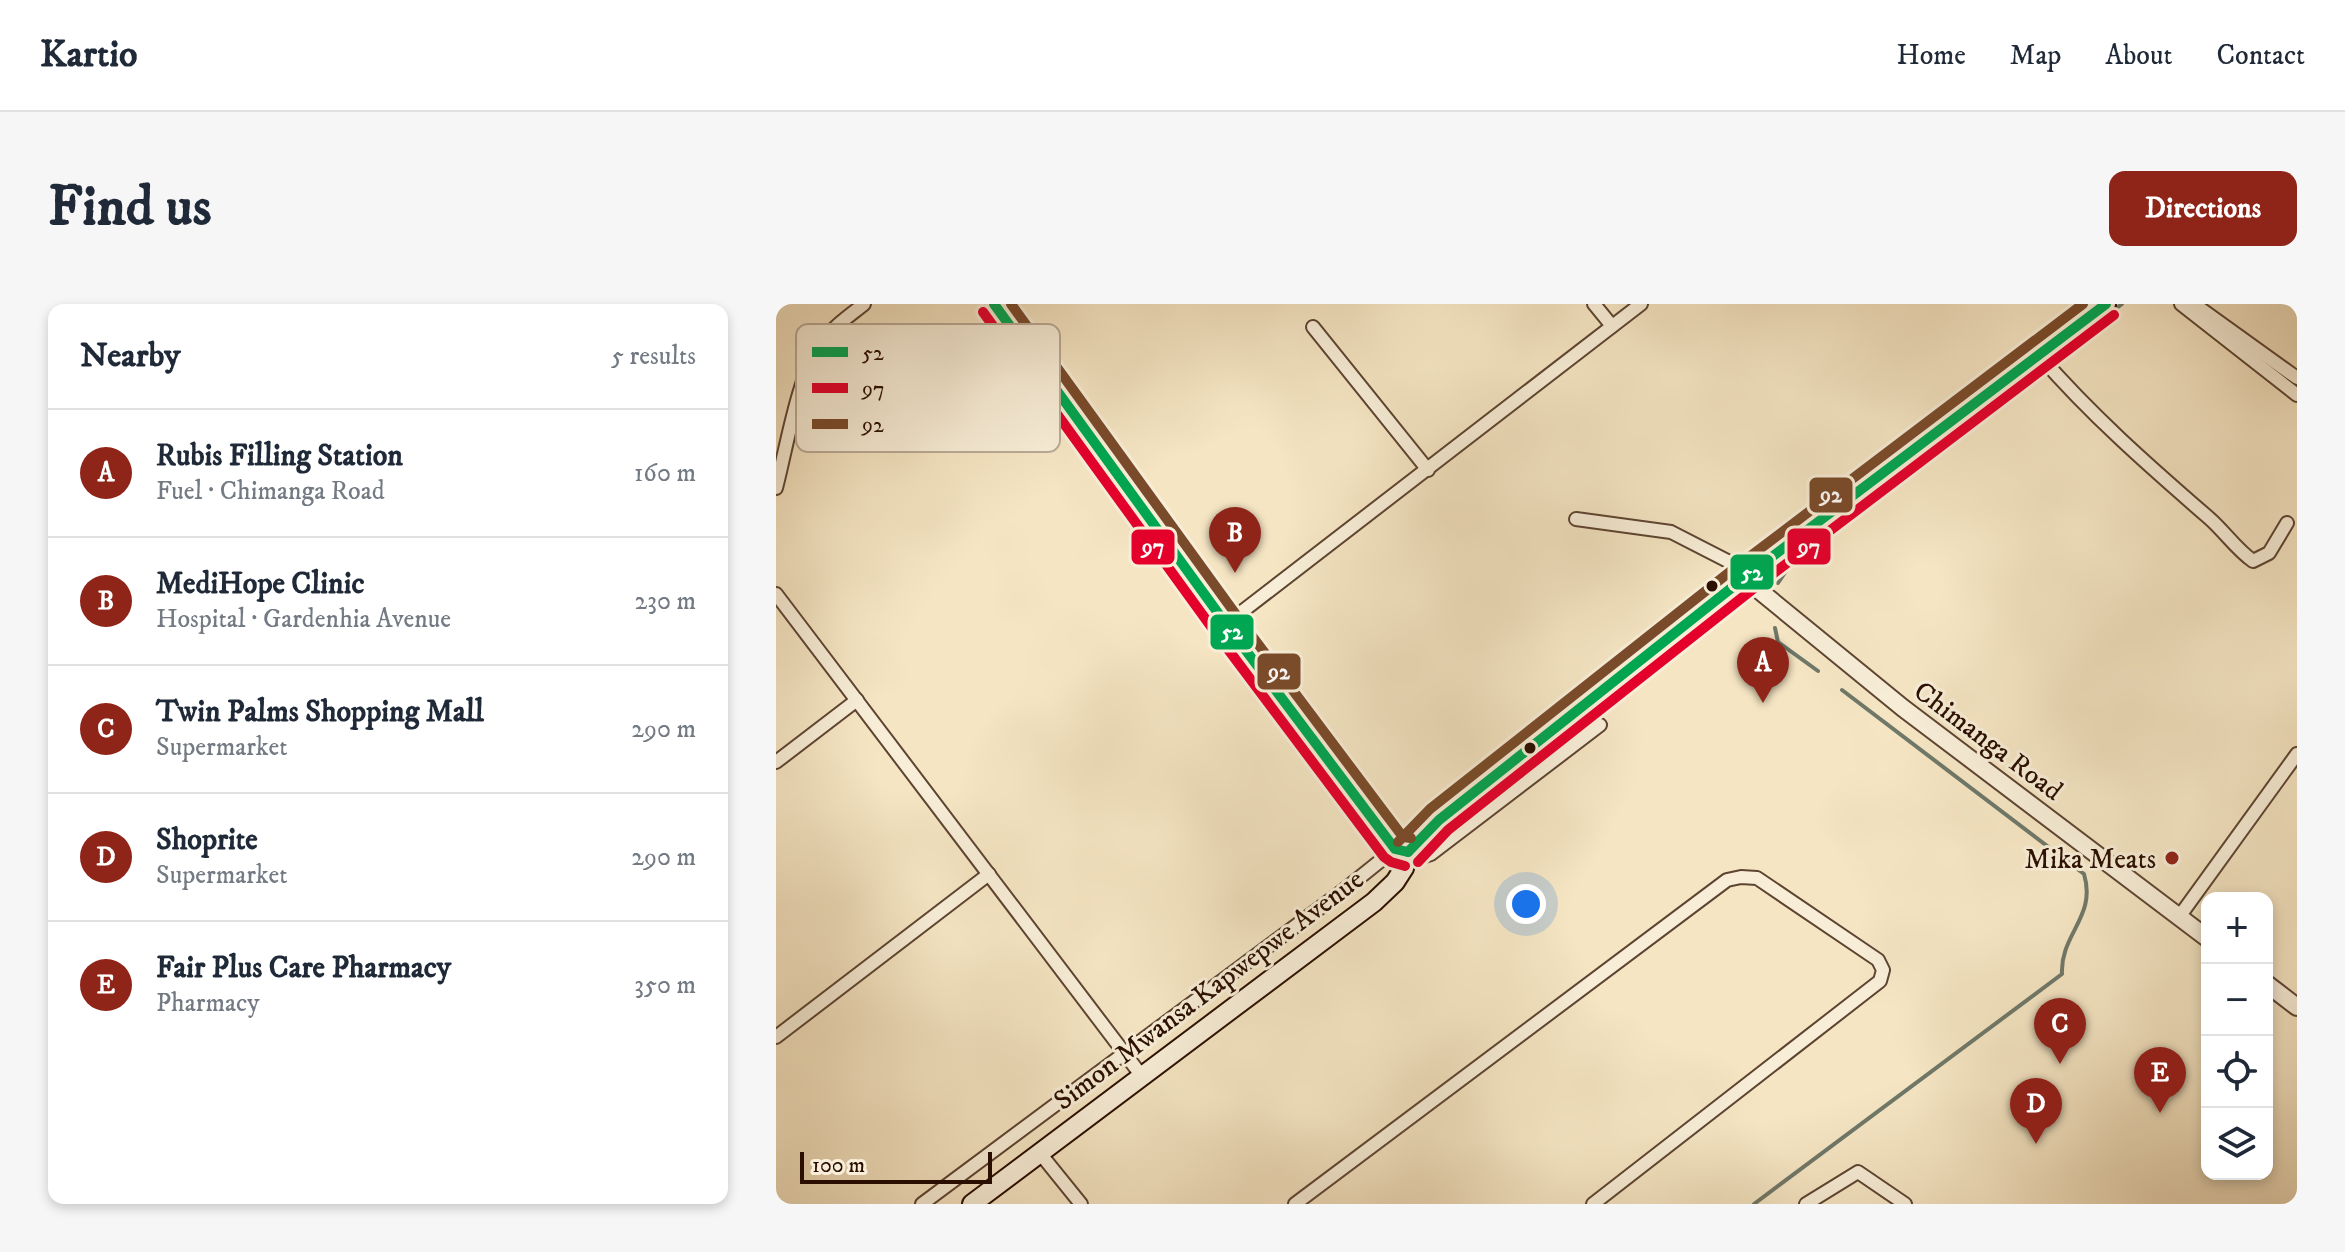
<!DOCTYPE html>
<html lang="en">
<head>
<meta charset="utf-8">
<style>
	:root { --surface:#fff; --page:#f6f6f7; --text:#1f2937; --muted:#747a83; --line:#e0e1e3; --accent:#8f2418 }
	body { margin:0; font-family:"IM FELL DW Pica",serif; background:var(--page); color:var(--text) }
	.controls { position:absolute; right:24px; bottom:24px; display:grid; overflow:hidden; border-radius:16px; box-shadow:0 4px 12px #0003 }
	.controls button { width:72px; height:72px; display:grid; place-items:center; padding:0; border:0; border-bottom:2px solid var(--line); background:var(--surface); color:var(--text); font:40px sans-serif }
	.scale { position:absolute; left:24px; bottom:20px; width:192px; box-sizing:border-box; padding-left:8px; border:4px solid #2a0e00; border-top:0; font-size:22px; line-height:28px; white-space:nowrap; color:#2a0e00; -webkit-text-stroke:6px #f8eed8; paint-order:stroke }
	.you { position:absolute; left:750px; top:600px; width:28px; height:28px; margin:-20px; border:6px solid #fff; border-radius:50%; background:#1a73e8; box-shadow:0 0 0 12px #1a73e833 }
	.badge { display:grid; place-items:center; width:52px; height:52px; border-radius:50%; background:var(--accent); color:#fff; font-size:26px; font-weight:700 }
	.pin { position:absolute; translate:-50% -66px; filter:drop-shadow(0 2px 4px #0008) }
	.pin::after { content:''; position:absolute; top:42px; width:28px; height:24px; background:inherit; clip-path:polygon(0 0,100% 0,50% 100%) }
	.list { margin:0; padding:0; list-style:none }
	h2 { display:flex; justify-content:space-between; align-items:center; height:104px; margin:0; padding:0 32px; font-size:34px }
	h2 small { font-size:26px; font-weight:400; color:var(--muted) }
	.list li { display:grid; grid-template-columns:52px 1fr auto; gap:24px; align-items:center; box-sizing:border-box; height:128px; padding:0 32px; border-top:2px solid var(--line) }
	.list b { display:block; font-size:30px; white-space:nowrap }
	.list p { margin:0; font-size:26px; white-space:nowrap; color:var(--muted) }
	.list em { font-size:26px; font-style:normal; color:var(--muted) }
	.icon { flex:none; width:44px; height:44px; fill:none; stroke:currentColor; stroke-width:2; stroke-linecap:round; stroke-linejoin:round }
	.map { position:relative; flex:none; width:1521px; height:900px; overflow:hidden; border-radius:16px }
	header { display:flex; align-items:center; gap:48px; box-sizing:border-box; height:112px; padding:0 40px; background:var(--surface); border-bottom:2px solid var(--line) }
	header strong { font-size:38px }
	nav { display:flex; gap:44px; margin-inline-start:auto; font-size:28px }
	.intro { display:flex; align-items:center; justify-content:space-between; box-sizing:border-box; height:192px; padding:0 48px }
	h1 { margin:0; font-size:56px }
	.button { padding:20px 36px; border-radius:16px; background:var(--accent); color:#fff; font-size:28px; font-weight:700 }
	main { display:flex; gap:48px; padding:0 48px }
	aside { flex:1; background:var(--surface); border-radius:16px; box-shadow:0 4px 12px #0003 }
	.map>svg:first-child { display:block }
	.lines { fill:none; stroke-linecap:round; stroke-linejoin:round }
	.stream { stroke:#6f7869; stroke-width:4 }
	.minor-casing { stroke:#5d4431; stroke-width:16 }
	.tertiary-casing { stroke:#5d4431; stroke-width:20 }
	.secondary-casing { stroke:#2a0e00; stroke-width:22 }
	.minor { stroke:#f8eed8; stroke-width:12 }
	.tertiary { stroke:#f8eed8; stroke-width:16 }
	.secondary { stroke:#f8eed8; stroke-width:18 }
	.bus-1-casing { stroke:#f8eed8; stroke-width:16 }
	.bus-2-casing { stroke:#f8eed8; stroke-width:16 }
	.bus-3-casing { stroke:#f8eed8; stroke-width:16 }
	.bus-1 { stroke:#00a651; stroke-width:10 }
	.bus-2 { stroke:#e4002b; stroke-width:10 }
	.bus-3 { stroke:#7a4b2a; stroke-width:10 }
	.bus-dot { fill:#2a0e00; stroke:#f8eed8; stroke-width:3 }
	.poi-dot { fill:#8f2418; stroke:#f8eed8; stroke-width:3 }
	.labels { text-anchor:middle; stroke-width:6; stroke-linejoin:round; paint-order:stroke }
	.street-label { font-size:28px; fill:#2a0e00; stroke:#f8eed8 }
	.poi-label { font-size:28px; fill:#2a0e00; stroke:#f8eed8; text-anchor:end }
	.key { fill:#f8eed8; stroke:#baab97; stroke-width:2 }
	.key-label { font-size:22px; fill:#2a0e00 }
	.line-badge { stroke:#f8eed8; stroke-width:3 }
	.badge-label { font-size:22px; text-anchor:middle; font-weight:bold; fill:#fff }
</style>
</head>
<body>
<header>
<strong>Kartio</strong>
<nav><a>Home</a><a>Map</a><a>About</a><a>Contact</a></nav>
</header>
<div class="intro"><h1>Find us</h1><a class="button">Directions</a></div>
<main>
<aside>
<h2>Nearby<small>5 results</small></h2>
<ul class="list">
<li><span class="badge">A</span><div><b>Rubis Filling Station</b><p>Fuel · Chimanga Road</p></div><em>160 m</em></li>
<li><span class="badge">B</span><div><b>MediHope Clinic</b><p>Hospital · Gardenhia Avenue</p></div><em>230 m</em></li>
<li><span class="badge">C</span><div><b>Twin Palms Shopping Mall</b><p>Supermarket</p></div><em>290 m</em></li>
<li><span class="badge">D</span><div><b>Shoprite</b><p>Supermarket</p></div><em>290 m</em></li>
<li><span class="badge">E</span><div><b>Fair Plus Care Pharmacy</b><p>Pharmacy</p></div><em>350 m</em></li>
</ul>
</aside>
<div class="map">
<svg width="1521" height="900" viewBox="0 0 1521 900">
	<rect width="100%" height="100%" fill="#f5e5c3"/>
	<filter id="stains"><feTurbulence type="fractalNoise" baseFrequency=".0025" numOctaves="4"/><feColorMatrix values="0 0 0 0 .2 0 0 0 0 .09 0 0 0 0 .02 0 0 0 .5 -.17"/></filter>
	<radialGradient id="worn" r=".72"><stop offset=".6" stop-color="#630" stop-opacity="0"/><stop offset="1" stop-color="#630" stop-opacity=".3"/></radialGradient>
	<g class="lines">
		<g class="stream">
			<path d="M 1275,54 L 1346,0"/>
			<path d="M 1002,279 L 1025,245 L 1260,66"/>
			<path d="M 999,324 L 1002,338 L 1042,367"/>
			<path d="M 978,900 L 1286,670 C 1284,630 1321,613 1308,570 L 1066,386"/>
		</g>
		<g class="minor-casing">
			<g id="minor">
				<path d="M 818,0 L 836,22"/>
				<path d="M 1405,0 L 1521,91"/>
				<path d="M 1418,0 L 1521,74"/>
				<path d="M 537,23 L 652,166"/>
				<path d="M 1263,51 C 1315,111 1373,162 1433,214 C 1448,227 1461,246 1477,257 L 1493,249 L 1511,219"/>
				<path d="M 0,184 C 10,146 22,73 43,42 C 54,25 72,13 88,0"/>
				<path d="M 800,215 L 895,228 L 975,269"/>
				<path d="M 0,290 L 365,771"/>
				<path d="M 450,320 L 865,0"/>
				<path d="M 0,458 L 81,396"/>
				<path d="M 632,548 L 643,554 L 655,550 L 824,421"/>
				<path d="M 1403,613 L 1521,450"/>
				<path d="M 0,733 L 213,570"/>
				<path d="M 263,848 L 305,900"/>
				<path d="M 146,900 L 568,586 L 619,545"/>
				<path d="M 519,900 L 951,576 L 965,573 L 981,574 L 1102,656 L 1107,666 L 1104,677 L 817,900"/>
				<path d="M 1030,900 L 1082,868 L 1129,900"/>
			</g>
		</g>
		<g class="tertiary-casing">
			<g id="tertiary">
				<path d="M 968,274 L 1127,404 L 1431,634"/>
				<path d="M 1491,680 L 1521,703"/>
			</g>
		</g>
		<g class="secondary-casing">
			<g id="secondary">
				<path d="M 218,0 L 450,320 L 619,545 L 632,548"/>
				<path d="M 196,900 L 598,598 L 619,578 L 628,564 L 632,548 L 663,516 L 968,274 L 1330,0"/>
			</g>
		</g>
		<use href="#minor" class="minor"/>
		<use href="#tertiary" class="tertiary"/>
		<use href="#secondary" class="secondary"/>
		<g class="bus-1-casing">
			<g id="bus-1">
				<path d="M 218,0 L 450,320 L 619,545 L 632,548"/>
				<path d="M 632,548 L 663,516 L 968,274 L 1330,0"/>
			</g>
		</g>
		<g class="bus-2-casing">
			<g id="bus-2">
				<path d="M 207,8 L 439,328 L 608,553 L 615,558 L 629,562"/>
				<path d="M 642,558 L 672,526 L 977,285 L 1338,11"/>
			</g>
		</g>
		<g class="bus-3-casing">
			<g id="bus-3">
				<path d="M 235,0 L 461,312 L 627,533 L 635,534"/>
				<path d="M 622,538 L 654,505 L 960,263 L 1307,0"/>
			</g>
		</g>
		<use href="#bus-1" class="bus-1"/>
		<use href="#bus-2" class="bus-2"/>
		<use href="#bus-3" class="bus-3"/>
	</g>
	<g class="bus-dot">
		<circle cx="936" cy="282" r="7"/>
		<circle cx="754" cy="444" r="7"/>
	</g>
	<circle class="poi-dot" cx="1396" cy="554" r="8"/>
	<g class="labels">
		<g class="street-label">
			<text transform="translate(1213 436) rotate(37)" y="10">Chimanga Road</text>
			<text transform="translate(432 685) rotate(-37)" y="10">Simon Mwansa Kapwepwe Avenue</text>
		</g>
		<g class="poi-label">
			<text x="1380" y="564">Mika Meats</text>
		</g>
	</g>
	<rect x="20" y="20" width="264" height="128" rx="12" class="key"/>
	<rect x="36" y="43" width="36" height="10" fill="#00a651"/>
	<rect x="36" y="79" width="36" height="10" fill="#e4002b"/>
	<rect x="36" y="115" width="36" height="10" fill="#7a4b2a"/>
	<g class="key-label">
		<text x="86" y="56">52</text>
		<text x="86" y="92">97</text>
		<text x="86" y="128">92</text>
	</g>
	<g class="line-badge">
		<rect x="1032" y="172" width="46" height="38" rx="8" fill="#7a4b2a"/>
		<rect x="1010" y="223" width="46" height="39" rx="8" fill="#e4002b"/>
		<rect x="354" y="224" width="46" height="38" rx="8" fill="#e4002b"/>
		<rect x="953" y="249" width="46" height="38" rx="8" fill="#00a651"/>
		<rect x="433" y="309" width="46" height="38" rx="8" fill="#00a651"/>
		<rect x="480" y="348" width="46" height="39" rx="8" fill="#7a4b2a"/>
	</g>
	<g class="badge-label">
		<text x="1055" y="198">92</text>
		<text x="1033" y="250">97</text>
		<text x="377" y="250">97</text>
		<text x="976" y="276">52</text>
		<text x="456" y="335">52</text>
		<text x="503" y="375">92</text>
	</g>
	<rect width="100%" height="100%" filter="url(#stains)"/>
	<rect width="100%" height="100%" fill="url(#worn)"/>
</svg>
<div class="controls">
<button>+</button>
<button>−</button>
<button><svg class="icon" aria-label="locate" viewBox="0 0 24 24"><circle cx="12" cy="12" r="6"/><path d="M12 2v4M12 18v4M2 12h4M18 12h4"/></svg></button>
<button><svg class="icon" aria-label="layers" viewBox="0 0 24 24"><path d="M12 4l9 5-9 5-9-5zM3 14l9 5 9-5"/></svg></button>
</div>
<div class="scale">100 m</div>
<div class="you"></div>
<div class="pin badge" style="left:987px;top:399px">A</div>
<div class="pin badge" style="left:459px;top:269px">B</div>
<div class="pin badge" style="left:1284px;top:760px">C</div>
<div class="pin badge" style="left:1260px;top:840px">D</div>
<div class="pin badge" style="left:1384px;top:809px">E</div>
</div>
</main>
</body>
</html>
